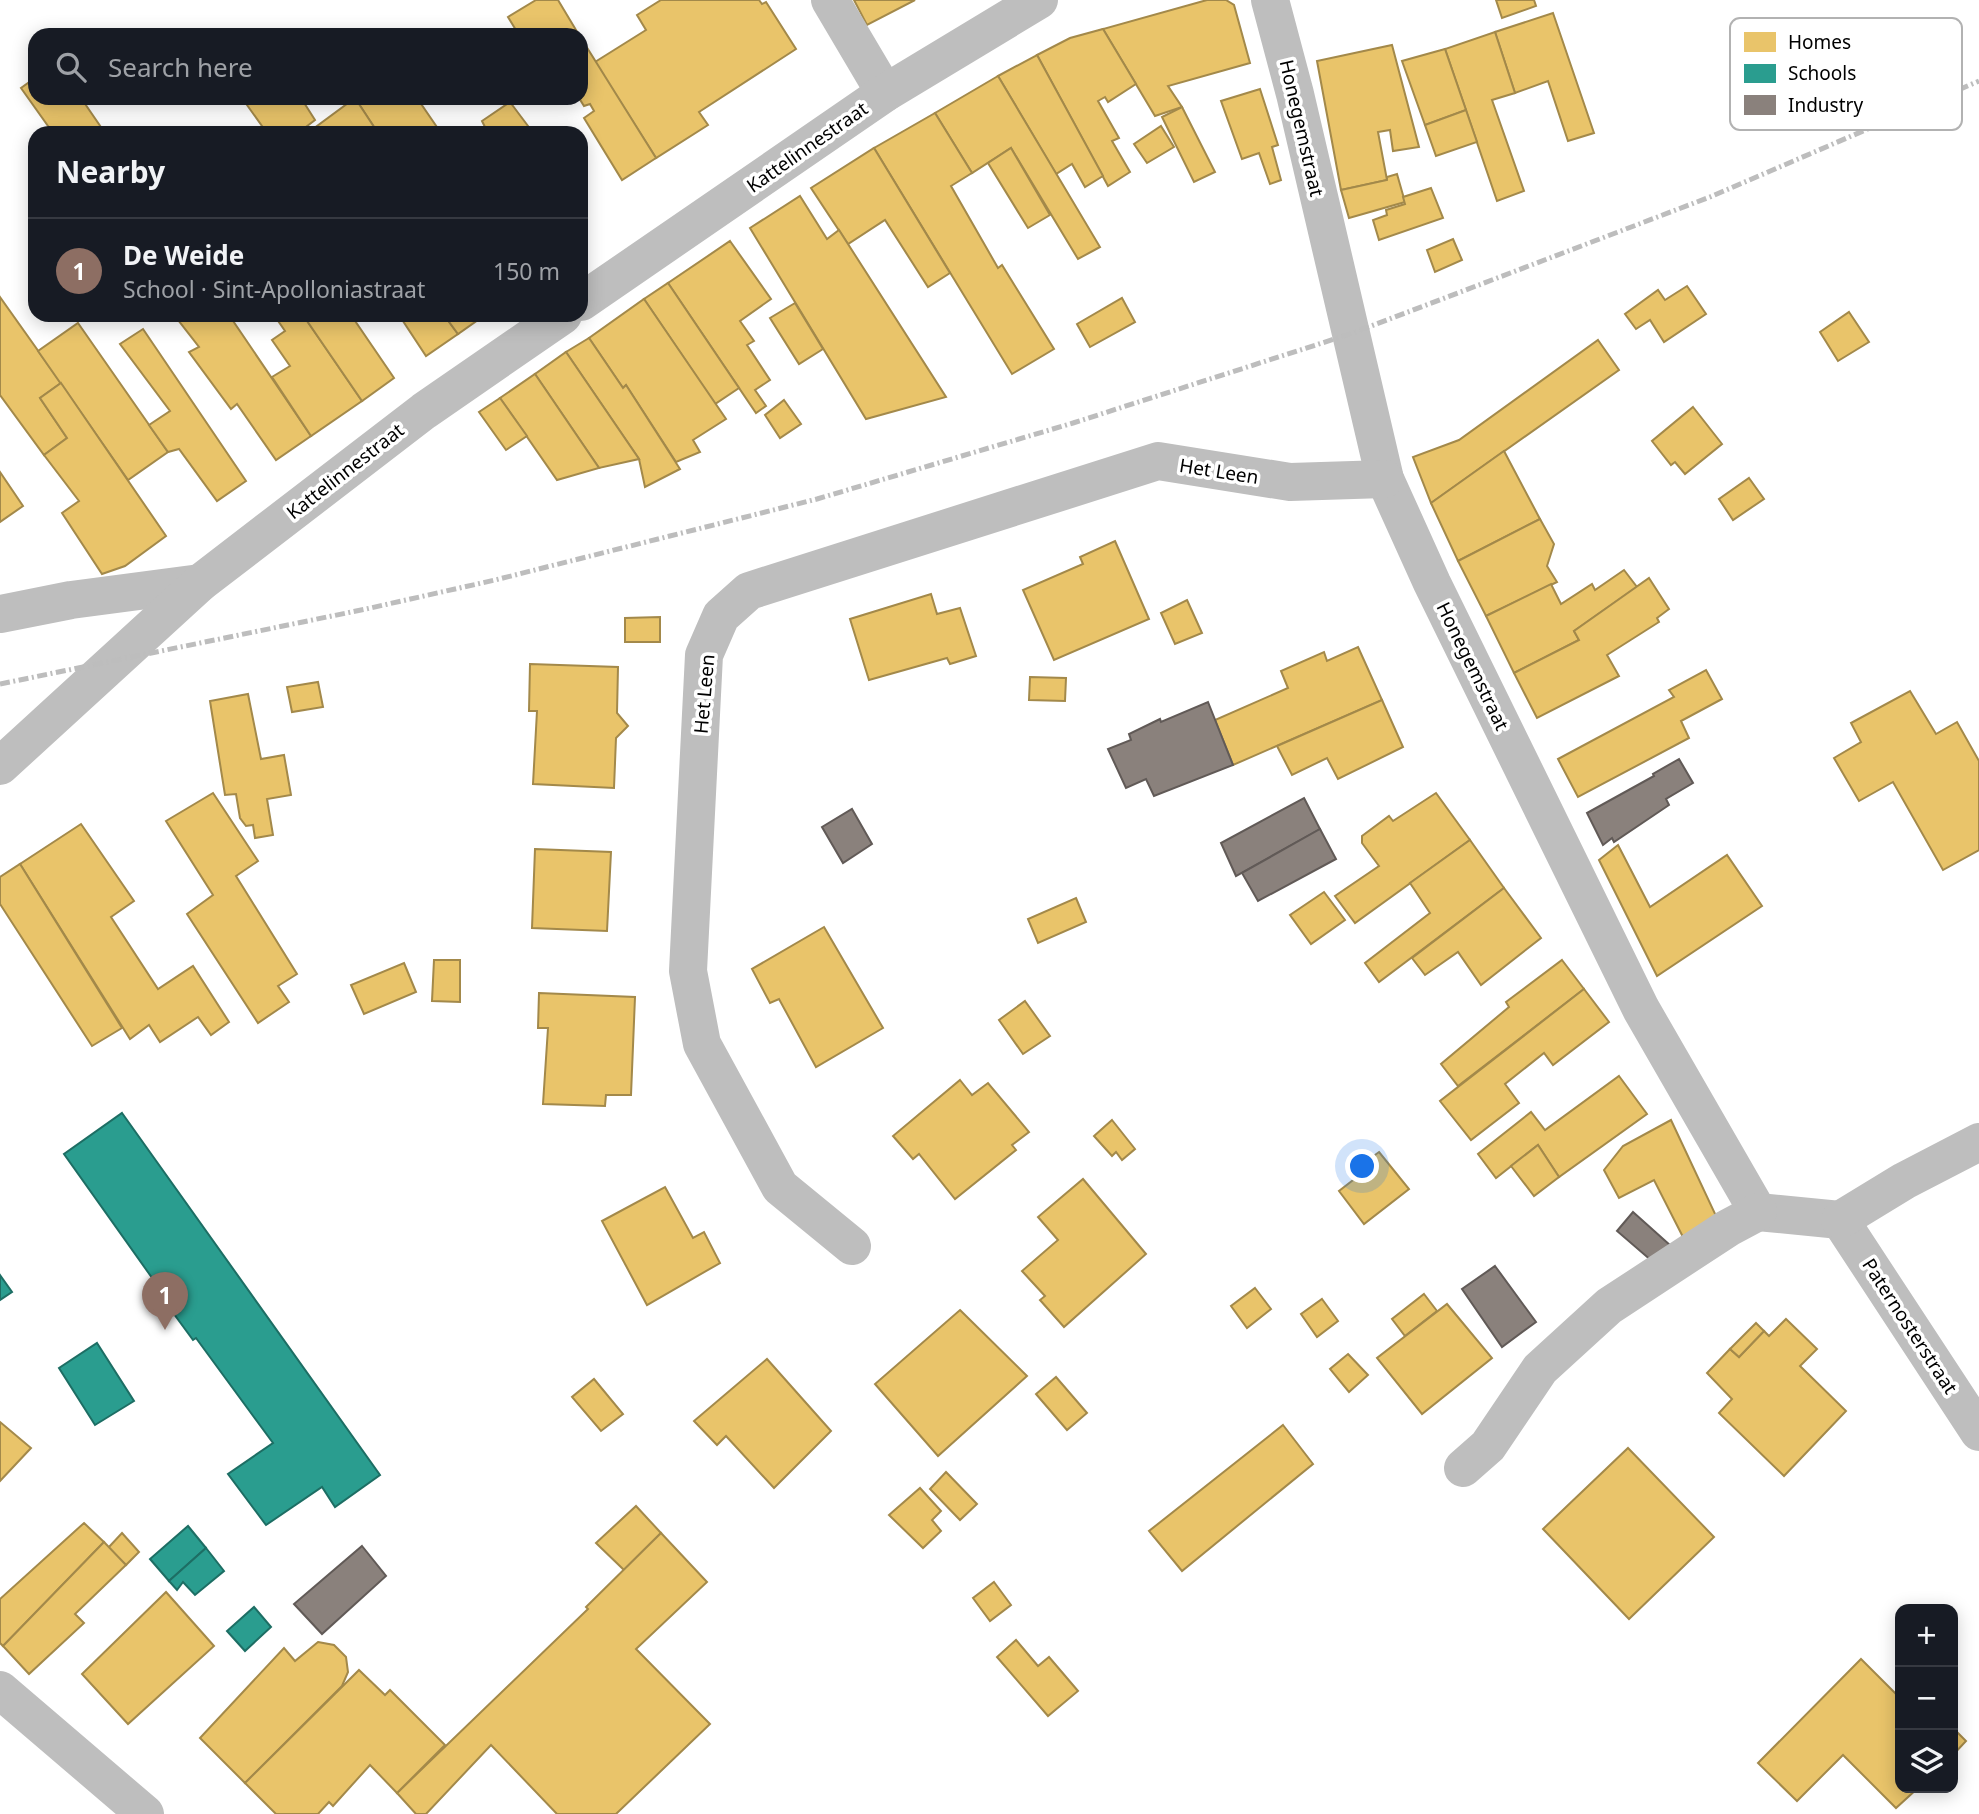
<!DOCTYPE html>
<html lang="en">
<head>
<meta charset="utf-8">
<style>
	:root { --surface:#171b24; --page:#20242c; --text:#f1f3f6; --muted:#9ea1a6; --line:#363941; --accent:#adaeaf }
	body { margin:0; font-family:"Noto Sans",sans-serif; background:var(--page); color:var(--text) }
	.controls { position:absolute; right:21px; bottom:21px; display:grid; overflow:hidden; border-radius:14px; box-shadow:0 4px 18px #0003 }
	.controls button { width:63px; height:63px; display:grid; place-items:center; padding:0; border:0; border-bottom:2px solid var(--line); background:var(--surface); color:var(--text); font:35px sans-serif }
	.you { position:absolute; left:1363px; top:1167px; width:24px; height:24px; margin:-18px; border:5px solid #fff; border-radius:50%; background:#1a73e8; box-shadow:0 0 0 10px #1a73e833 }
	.badge { display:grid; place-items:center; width:46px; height:46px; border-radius:50%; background:var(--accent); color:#fff; font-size:23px; font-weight:700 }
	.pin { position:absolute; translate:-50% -58px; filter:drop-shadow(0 2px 4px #0008) }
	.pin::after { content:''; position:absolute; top:37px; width:24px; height:21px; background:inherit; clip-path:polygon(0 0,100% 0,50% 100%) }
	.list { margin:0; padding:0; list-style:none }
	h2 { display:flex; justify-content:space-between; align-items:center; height:91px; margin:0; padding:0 28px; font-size:30px }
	h2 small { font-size:23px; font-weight:400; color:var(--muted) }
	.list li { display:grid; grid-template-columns:46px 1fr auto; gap:21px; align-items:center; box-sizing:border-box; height:105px; padding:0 28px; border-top:2px solid var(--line) }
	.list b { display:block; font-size:26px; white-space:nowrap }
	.list p { margin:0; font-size:23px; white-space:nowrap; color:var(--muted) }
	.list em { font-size:23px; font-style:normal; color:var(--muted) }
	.icon { flex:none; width:38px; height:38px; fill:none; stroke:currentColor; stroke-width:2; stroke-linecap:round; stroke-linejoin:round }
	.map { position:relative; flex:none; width:1979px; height:1814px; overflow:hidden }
	.search { position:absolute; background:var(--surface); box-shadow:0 4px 18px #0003; left:28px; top:28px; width:560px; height:77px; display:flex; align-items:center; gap:18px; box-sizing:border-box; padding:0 24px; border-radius:21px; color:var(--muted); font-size:26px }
	.panel { position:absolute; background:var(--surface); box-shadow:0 4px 18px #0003; left:28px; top:126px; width:560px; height:196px; border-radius:21px }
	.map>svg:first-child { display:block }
	.homes { fill:#e9c46a; stroke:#a3894a; stroke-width:2 }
	.schools { fill:#2a9d8f; stroke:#1d6e64; stroke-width:2 }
	.industry { fill:#8a817c; stroke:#615a57; stroke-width:2 }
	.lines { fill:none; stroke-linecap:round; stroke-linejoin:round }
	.minor { stroke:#bebebe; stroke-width:38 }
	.rail { stroke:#bdbdbd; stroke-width:5; stroke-dasharray:10 3.5 2 3.5; stroke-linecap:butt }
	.labels { text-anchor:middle; stroke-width:7; stroke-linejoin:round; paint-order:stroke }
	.street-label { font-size:19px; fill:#000; stroke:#fff }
	.key { fill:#fff; stroke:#b2b2b2; stroke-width:2 }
	.key-label { font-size:19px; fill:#000 }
</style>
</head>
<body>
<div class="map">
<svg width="1979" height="1814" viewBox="0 0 1979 1814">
	<rect width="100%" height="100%" fill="#fff"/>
	<g class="homes">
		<path d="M 536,0 L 558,0 L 579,35 L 519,35 L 508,17 Z"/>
		<path d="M 661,0 L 759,0 L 762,4 L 766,2 L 796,49 L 699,112 L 708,125 L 656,158 L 595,62 L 646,30 L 637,15 Z"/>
		<path d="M 854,0 L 915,0 L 867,25 Z"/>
		<path d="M 1207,0 L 1226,0 L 1234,5 L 1250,63 L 1168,86 L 1182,107 L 1155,116 L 1103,29 Z"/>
		<path d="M 1496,0 L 1534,0 L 1536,6 L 1502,18 Z"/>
		<path d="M 1553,13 L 1594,133 L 1568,141 L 1548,81 L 1515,93 L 1495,32 Z"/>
		<path d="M 1103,29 L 1136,84 L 1108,102 L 1105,97 L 1098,101 L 1119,138 L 1112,141 L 1130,172 L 1108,186 L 1037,55 L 1070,38 Z"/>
		<path d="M 1495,32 L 1515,93 L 1492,100 L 1524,191 L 1497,201 L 1445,49 Z"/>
		<path d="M 581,38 L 656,158 L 622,180 L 584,118 L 594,111 L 590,104 L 584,106 L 579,98 L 581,98 Z"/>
		<path d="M 1392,45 L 1419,147 L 1393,151 L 1390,130 L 1378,132 L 1387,180 L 1341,190 L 1317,61 Z"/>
		<path d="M 1445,49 L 1466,110 L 1425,125 L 1402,61 Z"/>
		<path d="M 1037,55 L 1103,176 L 1085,187 L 1072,164 L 1056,174 L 998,76 Z"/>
		<path d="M 998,76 L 1100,247 L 1078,259 L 1011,148 L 972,173 L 935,113 Z"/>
		<path d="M 35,78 L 35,98 L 81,98 L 105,133 L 53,133 L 21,88 Z"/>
		<path d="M 1260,89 L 1278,145 L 1272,147 L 1281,180 L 1270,184 L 1259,153 L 1242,159 L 1221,101 Z"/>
		<path d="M 242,98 L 301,98 L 315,120 L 298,133 L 285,133 L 283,130 L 279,133 L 267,133 Z"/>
		<path d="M 355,98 L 417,98 L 441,133 L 378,133 Z"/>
		<path d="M 355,98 L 378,133 L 316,133 L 313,129 Z"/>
		<path d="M 510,102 L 531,130 L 527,133 L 479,133 L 486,129 L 482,121 Z"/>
		<path d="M 1182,107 L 1215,172 L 1194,182 L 1162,117 Z"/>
		<path d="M 1466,110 L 1477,142 L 1436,156 L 1425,125 Z"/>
		<path d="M 935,113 L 972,173 L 951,186 L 998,268 L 1002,265 L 1054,349 L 1012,374 L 874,148 Z"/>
		<path d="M 1161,126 L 1174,147 L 1147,163 L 1134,144 Z"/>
		<path d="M 874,148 L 950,273 L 928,287 L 885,220 L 848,244 L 811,188 Z"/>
		<path d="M 1011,148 L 1050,215 L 1028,228 L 988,163 Z"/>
		<path d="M 1397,174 L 1405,202 L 1349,218 L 1341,190 L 1387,180 L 1387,177 Z"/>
		<path d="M 1431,188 L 1443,218 L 1379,240 L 1373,220 L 1387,215 L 1386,210 L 1405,204 L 1403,197 Z"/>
		<path d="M 800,196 L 827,239 L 839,230 L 946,397 L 866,419 L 750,228 Z"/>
		<path d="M 1453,239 L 1462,260 L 1435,272 L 1427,250 Z"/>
		<path d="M 730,241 L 771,299 L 740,321 L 754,341 L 747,345 L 770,380 L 755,390 L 766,406 L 756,413 L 668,283 Z"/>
		<path d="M 668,283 L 739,388 L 715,404 L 644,299 Z"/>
		<path d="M 1687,286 L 1706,314 L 1664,342 L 1650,320 L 1636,329 L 1625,314 L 1658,290 L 1665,300 Z"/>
		<path d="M 0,297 L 61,383 L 40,398 L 67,438 L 44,455 L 0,395 Z"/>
		<path d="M 1122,298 L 1135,322 L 1090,347 L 1077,324 Z"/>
		<path d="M 644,299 L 726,419 L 693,440 L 700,452 L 676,462 L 626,385 L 623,388 L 589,338 Z"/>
		<path d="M 795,303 L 823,349 L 799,364 L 770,318 Z"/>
		<path d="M 1849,312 L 1869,342 L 1838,361 L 1820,332 Z"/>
		<path d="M 177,315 L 229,315 L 311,436 L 276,460 L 237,404 L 231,409 L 189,352 L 199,347 L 175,316 Z"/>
		<path d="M 274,315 L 303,315 L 362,401 L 311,436 L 272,377 L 290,366 L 272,340 L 285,331 Z"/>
		<path d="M 303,315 L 351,315 L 394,378 L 362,401 Z"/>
		<path d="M 399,315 L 444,315 L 458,334 L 426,356 Z"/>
		<path d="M 444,315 L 485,315 L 458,334 Z"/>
		<path d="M 78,323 L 168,452 L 128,480 L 38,351 Z"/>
		<path d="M 143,329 L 246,481 L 217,501 L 179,449 L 168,452 L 149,425 L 170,411 L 120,344 Z"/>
		<path d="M 589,338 L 623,388 L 626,385 L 680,469 L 645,487 L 639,459 L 566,352 Z"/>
		<path d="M 1598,340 L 1619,370 L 1431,503 L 1413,457 L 1459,440 Z"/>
		<path d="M 566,352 L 639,459 L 599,468 L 535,374 Z"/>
		<path d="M 535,374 L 599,468 L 557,480 L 500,398 Z"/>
		<path d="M 61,383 L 166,536 L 125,566 L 102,574 L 62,513 L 79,501 L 44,455 L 67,438 L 40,398 Z"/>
		<path d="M 500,398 L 527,436 L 506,450 L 479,412 Z"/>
		<path d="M 784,400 L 801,424 L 780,438 L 765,415 Z"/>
		<path d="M 1693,407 L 1722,444 L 1685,474 L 1675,462 L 1671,465 L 1652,441 Z"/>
		<path d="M 1504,451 L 1540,519 L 1458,561 L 1431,503 Z"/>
		<path d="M 0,472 L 23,506 L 0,522 Z"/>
		<path d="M 1749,478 L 1764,499 L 1733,520 L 1719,499 Z"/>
		<path d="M 1540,519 L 1554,544 L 1547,566 L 1557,582 L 1486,616 L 1458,561 Z"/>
		<path d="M 1115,541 L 1149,619 L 1054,660 L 1023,590 L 1083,564 L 1080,557 Z"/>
		<path d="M 1624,570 L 1637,587 L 1574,631 L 1579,640 L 1514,673 L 1486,616 L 1551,584 L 1561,604 L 1592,584 L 1595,590 Z"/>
		<path d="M 1649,578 L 1669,609 L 1657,618 L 1659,622 L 1607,655 L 1619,676 L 1537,718 L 1514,673 L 1579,640 L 1574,631 Z"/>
		<path d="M 931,594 L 937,614 L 960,608 L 976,656 L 950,664 L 947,658 L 869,680 L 850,619 Z"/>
		<path d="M 1187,600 L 1202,633 L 1175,644 L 1161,613 Z"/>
		<path d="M 660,617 L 660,642 L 625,642 L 625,618 Z"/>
		<path d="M 1358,647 L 1382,700 L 1233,765 L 1215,720 L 1288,688 L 1281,671 L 1324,652 L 1327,661 Z"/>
		<path d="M 530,664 L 618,667 L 617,713 L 628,726 L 616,738 L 614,788 L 533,784 L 537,711 L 529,711 Z"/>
		<path d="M 1706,670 L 1722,699 L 1681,721 L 1689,738 L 1578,797 L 1558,759 L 1674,697 L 1669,690 Z"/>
		<path d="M 1030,677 L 1066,678 L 1065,701 L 1029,700 Z"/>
		<path d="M 318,682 L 323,707 L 292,712 L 287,687 Z"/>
		<path d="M 1910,691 L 1936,734 L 1957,722 L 1979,761 L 1979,850 L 1943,870 L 1893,782 L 1859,801 L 1834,758 L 1861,742 L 1851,723 Z"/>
		<path d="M 248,694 L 261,759 L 284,755 L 291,795 L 267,799 L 273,835 L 255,838 L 253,825 L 246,826 L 240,818 L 236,794 L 225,795 L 210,701 Z"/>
		<path d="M 1382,700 L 1403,747 L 1338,779 L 1327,758 L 1292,775 L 1277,746 Z"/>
		<path d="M 213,793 L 258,861 L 236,876 L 297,974 L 278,986 L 289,1002 L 258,1023 L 187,914 L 213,895 L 166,821 Z"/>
		<path d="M 1436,793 L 1470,840 L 1355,923 L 1335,896 L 1379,866 L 1362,843 L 1362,836 L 1389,816 L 1393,821 Z"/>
		<path d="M 81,824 L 134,901 L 111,917 L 158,989 L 193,966 L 229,1022 L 211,1035 L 198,1017 L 160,1042 L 149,1025 L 130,1039 L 20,864 Z"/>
		<path d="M 1470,840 L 1504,888 L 1379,982 L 1365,963 L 1430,913 L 1410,883 Z"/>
		<path d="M 1618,845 L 1650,907 L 1727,855 L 1762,906 L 1657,976 L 1599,860 Z"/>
		<path d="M 535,849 L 611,852 L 607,931 L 532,928 Z"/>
		<path d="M 20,864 L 122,1028 L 92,1046 L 0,904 L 0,877 Z"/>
		<path d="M 1504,888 L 1541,938 L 1481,985 L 1458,952 L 1425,975 L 1412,958 Z"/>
		<path d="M 1324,892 L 1345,920 L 1311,944 L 1290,915 Z"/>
		<path d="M 1076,898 L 1086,922 L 1038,943 L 1028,919 Z"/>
		<path d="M 824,927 L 883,1028 L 816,1067 L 779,999 L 770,1003 L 752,969 Z"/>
		<path d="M 434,960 L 460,960 L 460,1002 L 432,1001 Z"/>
		<path d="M 1562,960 L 1584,989 L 1458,1086 L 1441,1064 L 1509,1007 L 1506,1002 Z"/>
		<path d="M 404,963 L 416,992 L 364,1014 L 351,985 Z"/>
		<path d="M 1584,989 L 1609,1022 L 1553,1065 L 1544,1053 L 1505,1084 L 1519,1103 L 1471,1140 L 1440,1101 Z"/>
		<path d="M 539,993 L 635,997 L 631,1095 L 606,1095 L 605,1106 L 543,1104 L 548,1028 L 538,1028 Z"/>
		<path d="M 1025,1001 L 1050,1036 L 1023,1054 L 999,1020 Z"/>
		<path d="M 1619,1076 L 1647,1114 L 1559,1177 L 1538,1145 L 1496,1178 L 1478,1154 L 1531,1112 L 1545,1130 Z"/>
		<path d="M 960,1080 L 972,1095 L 988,1083 L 1029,1132 L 1012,1145 L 1016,1150 L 955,1199 L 919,1154 L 913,1159 L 893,1136 Z"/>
		<path d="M 1112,1120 L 1135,1149 L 1122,1160 L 1116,1152 L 1112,1156 L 1094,1136 Z"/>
		<path d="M 1671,1120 L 1717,1218 L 1683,1237 L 1654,1180 L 1619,1198 L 1604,1170 L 1623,1146 Z"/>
		<path d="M 1538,1145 L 1559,1177 L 1534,1196 L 1511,1166 Z"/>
		<path d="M 1379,1152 L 1409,1189 L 1364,1224 L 1339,1191 L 1357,1177 L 1353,1171 Z"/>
		<path d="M 1083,1179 L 1146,1254 L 1064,1327 L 1040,1300 L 1045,1296 L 1022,1271 L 1058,1240 L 1038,1217 Z"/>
		<path d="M 665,1187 L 693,1238 L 704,1232 L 720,1263 L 647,1305 L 602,1221 Z"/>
		<path d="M 1255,1288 L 1271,1309 L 1247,1328 L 1231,1306 Z"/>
		<path d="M 1424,1294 L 1437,1311 L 1405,1336 L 1392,1319 Z"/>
		<path d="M 1322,1299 L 1338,1321 L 1317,1337 L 1301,1314 Z"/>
		<path d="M 1447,1304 L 1492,1358 L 1422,1414 L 1377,1358 Z"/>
		<path d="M 960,1310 L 1027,1376 L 938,1456 L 875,1384 Z"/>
		<path d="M 1786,1319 L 1817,1349 L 1800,1366 L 1846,1411 L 1784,1476 L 1719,1413 L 1732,1399 L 1707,1373 L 1730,1349 L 1739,1357 L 1764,1331 L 1769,1336 Z"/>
		<path d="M 1756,1323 L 1764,1331 L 1739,1357 L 1730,1349 Z"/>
		<path d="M 1348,1354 L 1368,1375 L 1349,1392 L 1330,1369 Z"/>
		<path d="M 767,1359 L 831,1431 L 774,1488 L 726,1436 L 717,1445 L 694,1421 Z"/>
		<path d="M 1056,1377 L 1087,1413 L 1067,1430 L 1036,1394 Z"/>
		<path d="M 594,1379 L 623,1414 L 601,1431 L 572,1397 Z"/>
		<path d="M 0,1422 L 31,1448 L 0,1481 Z"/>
		<path d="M 1283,1425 L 1313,1464 L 1182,1571 L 1149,1531 Z"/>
		<path d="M 1628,1448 L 1714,1537 L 1629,1619 L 1543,1529 Z"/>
		<path d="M 946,1472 L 977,1504 L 960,1520 L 930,1489 Z"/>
		<path d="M 920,1488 L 941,1511 L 932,1520 L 941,1531 L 923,1548 L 889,1515 Z"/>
		<path d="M 636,1506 L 661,1533 L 624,1570 L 596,1543 Z"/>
		<path d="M 84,1523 L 104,1542 L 3,1646 L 0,1643 L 0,1599 Z"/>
		<path d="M 122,1533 L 139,1552 L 126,1565 L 108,1548 Z"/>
		<path d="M 661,1533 L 707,1582 L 636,1649 L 710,1724 L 616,1814 L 557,1814 L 491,1745 L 426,1814 L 416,1814 L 397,1793 L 588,1609 L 586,1607 Z"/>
		<path d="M 104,1542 L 126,1565 L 75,1614 L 84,1623 L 29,1674 L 3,1646 Z"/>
		<path d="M 994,1582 L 1011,1605 L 990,1621 L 973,1598 Z"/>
		<path d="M 166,1592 L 214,1646 L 128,1724 L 82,1674 Z"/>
		<path d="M 1016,1640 L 1038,1666 L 1049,1657 L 1078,1691 L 1048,1716 L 997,1657 Z"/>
		<path d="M 318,1642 L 334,1645 L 346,1657 L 348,1672 L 342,1686 L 245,1783 L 200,1738 L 284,1648 L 295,1661 Z"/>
		<path d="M 1861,1659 L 1900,1698 L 1900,1788 L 1918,1788 L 1896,1808 L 1843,1755 L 1797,1801 L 1758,1763 Z"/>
		<path d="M 359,1670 L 385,1695 L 390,1690 L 445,1745 L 397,1793 L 370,1765 L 333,1806 L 329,1802 L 318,1814 L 276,1814 L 245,1783 Z"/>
		<path d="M 1953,1728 L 1966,1741 L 1953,1755 Z"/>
	</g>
	<g class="schools">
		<path d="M 122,1113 L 380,1475 L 335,1507 L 322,1487 L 266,1525 L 228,1474 L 273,1443 L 196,1338 L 193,1340 L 174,1314 L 177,1313 L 64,1154 Z"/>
		<path d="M 0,1275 L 12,1292 L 0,1300 Z"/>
		<path d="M 97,1343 L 134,1401 L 95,1425 L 59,1368 Z"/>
		<path d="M 188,1526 L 206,1548 L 169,1581 L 150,1559 Z"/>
		<path d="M 206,1548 L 224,1571 L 195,1595 L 183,1582 L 177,1590 L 169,1581 Z"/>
		<path d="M 254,1607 L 271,1627 L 245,1651 L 227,1631 Z"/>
	</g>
	<g class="industry">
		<path d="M 1208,702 L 1233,765 L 1154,796 L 1146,779 L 1126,788 L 1108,749 L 1131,740 L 1129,734 L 1160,719 L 1161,722 Z"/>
		<path d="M 1679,759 L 1693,783 L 1666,799 L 1669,805 L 1614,842 L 1612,838 L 1603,845 L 1587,813 L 1654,776 L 1653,774 Z"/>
		<path d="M 1304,798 L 1320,829 L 1236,876 L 1221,843 Z"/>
		<path d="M 852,809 L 872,844 L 843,863 L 822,827 Z"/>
		<path d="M 1320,829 L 1336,859 L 1258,901 L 1242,873 Z"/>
		<path d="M 1633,1212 L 1671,1246 L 1653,1262 L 1617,1231 Z"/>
		<path d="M 1495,1266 L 1536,1322 L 1502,1347 L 1462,1289 Z"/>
		<path d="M 362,1546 L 386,1576 L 322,1634 L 294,1604 Z"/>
	</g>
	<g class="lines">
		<g class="minor">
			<path d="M 830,0 L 885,93"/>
			<path d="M 1270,0 L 1295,94 L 1385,479 L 1432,583 L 1641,1009 L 1758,1212 L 1840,1220"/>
			<path d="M 581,302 L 885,93 L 1039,0"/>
			<path d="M 0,614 L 71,600 L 200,583"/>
			<path d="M 0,766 L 200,583 L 424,411 L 563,315"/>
			<path d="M 1840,1220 L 1979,1432"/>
			<path d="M 1840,1220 L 1904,1181 L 1979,1142"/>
			<path d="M 852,1246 L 780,1187 L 702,1044 L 688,971 L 704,655 L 721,616 L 749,591 L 1158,461 L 1290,482 L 1385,479"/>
			<path d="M 1463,1468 L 1488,1446 L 1540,1369 L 1609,1306 L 1728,1228 L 1758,1212"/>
			<path d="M 0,1690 L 145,1814"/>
		</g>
		<path class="rail" d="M 0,684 L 366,609 L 495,580 L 817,499 L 1073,423 L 1350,334 L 1710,197 L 1979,81"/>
	</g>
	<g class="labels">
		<g class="street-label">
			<text transform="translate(1302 128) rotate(77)" y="7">Honegemstraat</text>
			<text transform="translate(807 147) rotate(-35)" y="7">Kattelinnestraat</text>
			<text transform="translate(345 471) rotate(-38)" y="7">Kattelinnestraat</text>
			<text transform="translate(1219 471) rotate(9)" y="7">Het Leen</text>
			<text transform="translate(1473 666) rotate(64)" y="7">Honegemstraat</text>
			<text transform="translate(704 694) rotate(-85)" y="7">Het Leen</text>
			<text transform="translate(1910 1326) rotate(57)" y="7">Paternosterstraat</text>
		</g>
	</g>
	<rect x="1730" y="18" width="232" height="112" rx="10" class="key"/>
	<rect x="1744" y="32" width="32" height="20" fill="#e9c46a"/>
	<rect x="1744" y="64" width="32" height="19" fill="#2a9d8f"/>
	<rect x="1744" y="95" width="32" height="20" fill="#8a817c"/>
	<g class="key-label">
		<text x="1788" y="49">Homes</text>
		<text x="1788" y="80">Schools</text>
		<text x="1788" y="112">Industry</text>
	</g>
</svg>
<div class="controls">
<button>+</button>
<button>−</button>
<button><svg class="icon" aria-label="layers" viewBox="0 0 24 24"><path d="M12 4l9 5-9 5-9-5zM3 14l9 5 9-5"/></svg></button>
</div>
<div class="you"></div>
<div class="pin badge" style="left:165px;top:1330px;background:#8d6e63">1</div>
<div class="search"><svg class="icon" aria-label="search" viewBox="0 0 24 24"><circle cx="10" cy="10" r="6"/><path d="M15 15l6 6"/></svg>Search here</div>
<section class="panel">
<h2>Nearby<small></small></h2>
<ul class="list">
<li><span class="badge" style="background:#8d6e63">1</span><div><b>De Weide</b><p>School · Sint-Apolloniastraat</p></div><em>150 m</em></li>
</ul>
</section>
</div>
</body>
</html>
